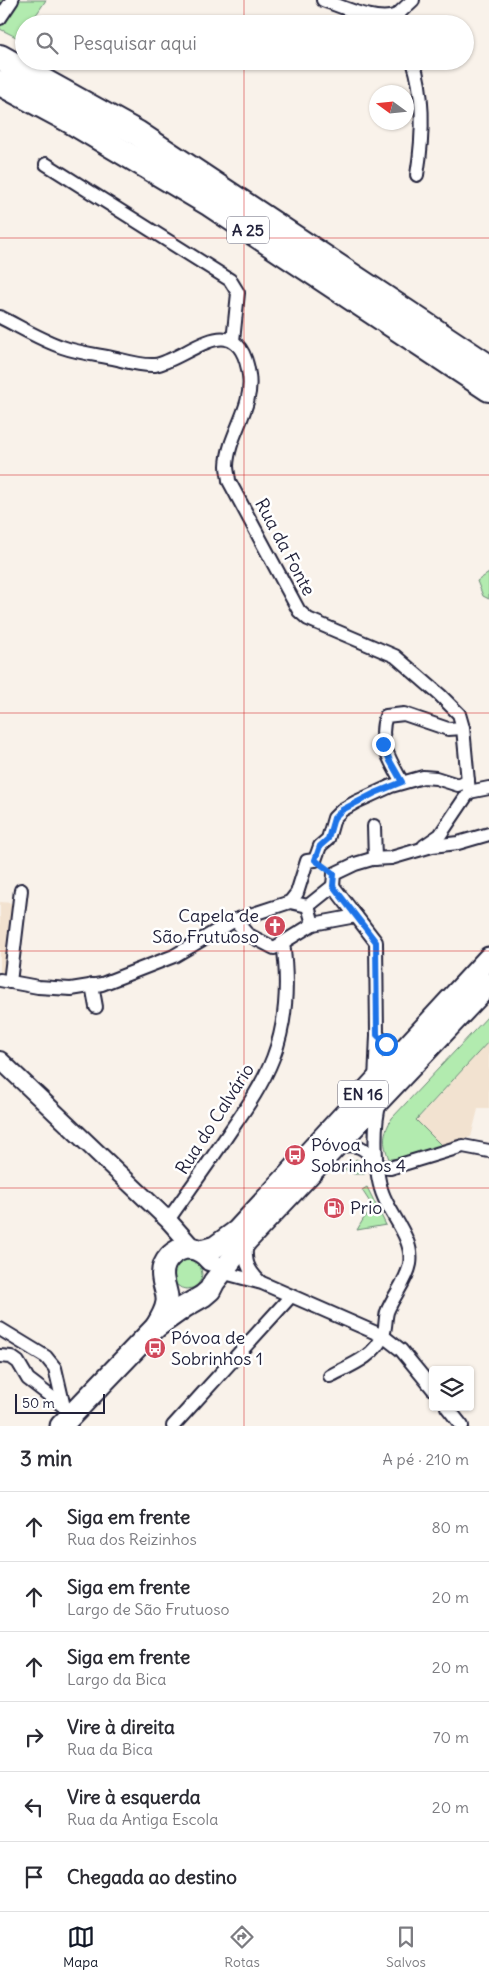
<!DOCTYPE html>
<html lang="pt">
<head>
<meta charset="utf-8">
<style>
	:root { --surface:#fff; --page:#f7f7f7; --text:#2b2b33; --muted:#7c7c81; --line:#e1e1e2; --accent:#111827 }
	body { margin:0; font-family:Delius,sans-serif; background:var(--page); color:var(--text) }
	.controls { position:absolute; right:15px; bottom:15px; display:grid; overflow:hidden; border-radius:5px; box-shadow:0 1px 4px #0004 }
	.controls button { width:45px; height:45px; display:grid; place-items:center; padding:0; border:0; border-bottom:1px solid var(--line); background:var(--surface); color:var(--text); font:25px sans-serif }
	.compass { position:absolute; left:369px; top:85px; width:45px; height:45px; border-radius:50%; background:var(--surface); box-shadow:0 1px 4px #0004; rotate:285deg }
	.scale { position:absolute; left:15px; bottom:12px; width:90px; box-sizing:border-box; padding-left:5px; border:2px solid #22223b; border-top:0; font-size:14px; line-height:18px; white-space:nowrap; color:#22223b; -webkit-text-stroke:4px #fff; paint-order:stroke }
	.stop { position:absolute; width:15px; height:15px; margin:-11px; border:4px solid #1a73e8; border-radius:50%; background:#fff }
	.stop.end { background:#1a73e8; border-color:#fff; box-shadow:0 1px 5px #0008 }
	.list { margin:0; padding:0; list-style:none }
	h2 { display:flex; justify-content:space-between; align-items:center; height:65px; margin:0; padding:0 20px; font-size:21px }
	h2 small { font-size:16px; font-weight:400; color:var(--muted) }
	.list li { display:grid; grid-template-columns:32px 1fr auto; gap:15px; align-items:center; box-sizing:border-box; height:70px; padding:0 20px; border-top:1px solid var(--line) }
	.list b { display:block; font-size:19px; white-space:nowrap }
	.list p { margin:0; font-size:16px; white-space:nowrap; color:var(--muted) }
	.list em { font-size:16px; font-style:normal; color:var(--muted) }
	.icon { flex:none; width:28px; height:28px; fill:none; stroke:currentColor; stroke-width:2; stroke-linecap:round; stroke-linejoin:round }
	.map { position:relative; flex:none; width:489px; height:1426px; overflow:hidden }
	.search { position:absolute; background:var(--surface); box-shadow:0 1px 4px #0004; left:15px; right:15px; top:15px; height:55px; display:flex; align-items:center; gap:12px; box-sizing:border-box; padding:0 18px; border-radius:28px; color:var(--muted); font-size:19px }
	.sheet { height:485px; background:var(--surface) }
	nav { display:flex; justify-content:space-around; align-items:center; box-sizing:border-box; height:70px; border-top:1px solid var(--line); background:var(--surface); font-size:14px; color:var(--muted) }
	nav a { display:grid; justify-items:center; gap:2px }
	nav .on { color:var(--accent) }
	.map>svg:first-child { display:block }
	.built { fill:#f2e2d0 }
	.green { fill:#b2ebaf; stroke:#6a8675 }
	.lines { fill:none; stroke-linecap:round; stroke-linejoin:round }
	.minor-casing { stroke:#22223b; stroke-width:16 }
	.tertiary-casing { stroke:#22223b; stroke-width:20 }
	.primary-casing { stroke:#22223b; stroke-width:25 }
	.motorway-casing { stroke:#22223b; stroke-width:28 }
	.minor { stroke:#fff; stroke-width:12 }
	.tertiary { stroke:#fff; stroke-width:16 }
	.primary { stroke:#fff; stroke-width:21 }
	.motorway { stroke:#fff; stroke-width:24 }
	.route { stroke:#1a73e8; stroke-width:6 }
	.grid { fill:none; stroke:#d62828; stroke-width:1; stroke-opacity:0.55 }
	.labels { text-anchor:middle; stroke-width:5; stroke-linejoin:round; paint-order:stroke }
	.shield { fill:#fff; stroke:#646476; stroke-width:1 }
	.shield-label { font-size:16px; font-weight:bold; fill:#22223b }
	.street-label { font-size:18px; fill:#22223b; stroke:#fff }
	.poi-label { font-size:18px; fill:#22223b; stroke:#fff; text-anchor:start }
</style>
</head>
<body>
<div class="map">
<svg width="489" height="1426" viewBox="0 0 489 1426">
	<rect width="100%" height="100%" fill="#f9f2ea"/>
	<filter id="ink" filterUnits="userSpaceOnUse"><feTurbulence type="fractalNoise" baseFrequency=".02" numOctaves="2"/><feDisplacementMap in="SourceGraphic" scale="10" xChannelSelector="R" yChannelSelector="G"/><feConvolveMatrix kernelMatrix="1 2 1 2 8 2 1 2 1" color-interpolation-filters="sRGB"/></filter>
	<g filter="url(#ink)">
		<g class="built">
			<path d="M 0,902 L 13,903 L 5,973 L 0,972 Z"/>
			<path d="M 489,1041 L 489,1109 L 478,1109 L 471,1137 L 442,1146 L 416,1121 Z"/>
		</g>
		<g class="green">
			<path d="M 0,0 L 46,0 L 30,24 L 24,24 L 24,33 L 20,39 L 0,29 Z"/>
			<path d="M 489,573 L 489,599 L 483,596 L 477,581 Z"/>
			<path d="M 489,1015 L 489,1041 L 416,1120 L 442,1146 L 403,1158 L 389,1159 C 382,1141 383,1134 392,1118 Z"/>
			<path d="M 356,1159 L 363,1163 L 365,1174 L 353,1174 L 350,1170 L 343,1171 Z"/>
			<path d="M 367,1187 L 386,1225 L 357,1230 L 364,1218 L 375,1210 L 362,1190 Z"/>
			<circle cx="187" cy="1274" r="15"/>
		</g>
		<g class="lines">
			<g class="minor-casing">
				<g id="minor">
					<path d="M 323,0 C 343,7 378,24 397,15"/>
					<path d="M 0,18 L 12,0"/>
					<path d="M 400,24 L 397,15 L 413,0"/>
					<path d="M 413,61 C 425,97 423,138 417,175"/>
					<path d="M 46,164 L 230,280 L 238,293 L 233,341"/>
					<path d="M 0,317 C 20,327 41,340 62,347 C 79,353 99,355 117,359 C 129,362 143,366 155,365 C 175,362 207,335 226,339 C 242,342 247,361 249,375 C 254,408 228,434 227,466 C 227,471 229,477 229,481 L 299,611 L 308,619 L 395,656 L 440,695 L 459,714 L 463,728 L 469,792"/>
					<path d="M 402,782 C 390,761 377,740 386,716 L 404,714 L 448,729 L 463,728"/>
					<path d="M 469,792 L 489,788"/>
					<path d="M 374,826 L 375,859"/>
					<path d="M 424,846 L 440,835 L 469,792"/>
					<path d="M 315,860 L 320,846 L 328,839 L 334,818 L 342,810 L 356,802 L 391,786 L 423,777 L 436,778 L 458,785 L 468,780"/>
					<path d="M 333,886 L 334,874 L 355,864 L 372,859 L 391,858 L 432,846 L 458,843 L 489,834"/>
					<path d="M 290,902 L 297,893 L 307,861 L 315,860"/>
					<path d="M 356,916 L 376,942 L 377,1035 L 375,1081"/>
					<path d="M 235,920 L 247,934 L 274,948 L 313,924 L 308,906 L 333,886"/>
					<path d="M 313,924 L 356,916 L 333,886"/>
					<path d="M 0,980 L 38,987 L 71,989 L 102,984 L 174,956 L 235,920 L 290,902 L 308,906"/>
					<path d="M 10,982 L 21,890"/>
					<path d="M 92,985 L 96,1007"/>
					<path d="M 377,1035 L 386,1044 L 404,1050"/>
					<path d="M 336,1147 C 357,1142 365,1147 377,1164"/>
					<path d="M 378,1166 L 390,1168 L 463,1146 L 489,1151"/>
					<path d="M 168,1220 C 189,1190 211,1160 231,1130 C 247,1107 263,1084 273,1058 C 287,1022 288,979 283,942"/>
					<path d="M 246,1242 C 245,1261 246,1268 260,1282"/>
					<path d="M 221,1272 L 262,1283 L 383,1336 L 401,1350 L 433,1389"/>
					<path d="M 0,1329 L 46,1357 L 55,1368 L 64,1407"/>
					<path d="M 0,1356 L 11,1357 L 18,1362 L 28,1379 L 67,1409"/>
					<path d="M 330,1376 C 349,1366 375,1357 383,1335 C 386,1328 385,1319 387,1312 C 393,1296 407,1281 410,1264 C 414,1240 392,1217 384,1197 C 374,1175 373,1125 380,1103"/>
					<path d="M 447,1407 L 462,1426"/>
					<path d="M 173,1426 L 291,1296"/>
				</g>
			</g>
			<g class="tertiary-casing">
				<path id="tertiary" d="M 0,1060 L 168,1220 L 193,1248"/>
			</g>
			<g class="primary-casing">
				<g id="primary">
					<path d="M 201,1251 L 215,1247 L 237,1231 L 489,958"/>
					<path d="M 156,1327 C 161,1319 166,1311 167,1302 C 168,1293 164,1287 163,1279 C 160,1262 174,1248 190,1248 C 198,1249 205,1253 210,1260"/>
					<path d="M 61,1426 L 156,1327 L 184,1307 L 203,1296 L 210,1290 L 214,1282 L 246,1241 L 489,984"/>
				</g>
			</g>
			<g class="motorway-casing">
				<g id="motorway">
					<path d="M 0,57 L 137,133 L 489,367"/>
					<path d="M 0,83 L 69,120 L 210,204 L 489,389"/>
				</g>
			</g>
			<use href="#minor" class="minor"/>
			<use href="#tertiary" class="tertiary"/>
			<use href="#primary" class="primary"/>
			<use href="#motorway" class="motorway"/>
		</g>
	</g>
	<g class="lines" filter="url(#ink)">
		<path class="route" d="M 383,744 L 390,761 L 402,782 L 375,793 L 342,810 L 334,818 L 328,839 L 320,846 L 315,860 L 334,874 L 333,886 L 376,942 L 377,1035 L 386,1044"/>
	</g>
	<path class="grid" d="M 244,0 L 244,24M 244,61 L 244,1426M 0,238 L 489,238M 0,475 L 489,475M 0,713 L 489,713M 0,951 L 489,951M 0,1188 L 489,1188"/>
	<defs>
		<g id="church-disc" transform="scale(1.125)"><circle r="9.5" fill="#d1495b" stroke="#fff"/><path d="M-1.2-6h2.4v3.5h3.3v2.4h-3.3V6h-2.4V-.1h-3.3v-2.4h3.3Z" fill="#fff"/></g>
		<g id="bus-disc" transform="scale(1.125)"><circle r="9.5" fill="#d1495b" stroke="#fff"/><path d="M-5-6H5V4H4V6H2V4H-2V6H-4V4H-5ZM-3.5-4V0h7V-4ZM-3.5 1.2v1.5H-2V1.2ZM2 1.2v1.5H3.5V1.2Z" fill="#fff"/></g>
		<g id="fuel-disc" transform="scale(1.125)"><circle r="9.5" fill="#d1495b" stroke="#fff"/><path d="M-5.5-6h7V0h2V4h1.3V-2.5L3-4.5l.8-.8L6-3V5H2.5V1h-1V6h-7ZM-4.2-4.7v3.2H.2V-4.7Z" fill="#fff"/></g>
	</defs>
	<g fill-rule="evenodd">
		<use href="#church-disc" x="275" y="926"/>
		<use href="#bus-disc" x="295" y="1155"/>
		<use href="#fuel-disc" x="334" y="1208"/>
		<use href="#bus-disc" x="155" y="1348"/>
	</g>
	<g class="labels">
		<g class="shield">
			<rect x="227" y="216.5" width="42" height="27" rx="4"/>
			<rect x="338" y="1080.5" width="50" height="27" rx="4"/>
		</g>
		<g class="shield-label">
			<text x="248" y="236">A 25</text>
			<text x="363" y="1100">EN 16</text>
		</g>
		<g class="street-label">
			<text transform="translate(285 547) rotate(62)" y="6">Rua da Fonte</text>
			<text transform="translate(215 1119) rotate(-57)" y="6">Rua do Calvário</text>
		</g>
		<g class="poi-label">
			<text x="259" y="922" text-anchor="end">Capela de<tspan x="259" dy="21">São Frutuoso</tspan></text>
			<text x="311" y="1151">Póvoa<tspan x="311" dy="21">Sobrinhos 4</tspan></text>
			<text x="350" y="1214">Prio</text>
			<text x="171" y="1344">Póvoa de<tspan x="171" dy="21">Sobrinhos 1</tspan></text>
		</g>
	</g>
</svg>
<div class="controls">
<button><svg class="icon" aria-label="layers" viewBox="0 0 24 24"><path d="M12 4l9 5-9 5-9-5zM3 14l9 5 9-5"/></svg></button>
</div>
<svg class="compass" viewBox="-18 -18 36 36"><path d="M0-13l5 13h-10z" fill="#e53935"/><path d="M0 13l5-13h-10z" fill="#7c7c81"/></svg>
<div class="scale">50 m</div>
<div class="stop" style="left:386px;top:1044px"></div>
<div class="stop end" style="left:383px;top:744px"></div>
<div class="search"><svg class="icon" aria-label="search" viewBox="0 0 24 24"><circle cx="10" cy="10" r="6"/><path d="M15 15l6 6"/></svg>Pesquisar aqui</div>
</div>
<section class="sheet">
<h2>3 min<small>A pé · 210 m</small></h2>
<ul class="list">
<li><svg class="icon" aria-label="ahead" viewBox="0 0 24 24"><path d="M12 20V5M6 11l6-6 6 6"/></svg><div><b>Siga em frente</b><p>Rua dos Reizinhos</p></div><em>80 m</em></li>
<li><svg class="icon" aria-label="ahead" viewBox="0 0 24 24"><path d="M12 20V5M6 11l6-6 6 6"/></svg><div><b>Siga em frente</b><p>Largo de São Frutuoso</p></div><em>20 m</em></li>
<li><svg class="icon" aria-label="ahead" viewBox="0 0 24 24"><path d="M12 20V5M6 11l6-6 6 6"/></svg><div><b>Siga em frente</b><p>Largo da Bica</p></div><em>20 m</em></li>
<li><svg class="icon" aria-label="right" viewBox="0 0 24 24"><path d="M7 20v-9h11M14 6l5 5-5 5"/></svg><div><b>Vire à direita</b><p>Rua da Bica</p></div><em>70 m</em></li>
<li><svg class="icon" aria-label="left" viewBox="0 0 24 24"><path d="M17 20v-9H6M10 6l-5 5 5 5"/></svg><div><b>Vire à esquerda</b><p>Rua da Antiga Escola</p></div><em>20 m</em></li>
<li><svg class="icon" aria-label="arrive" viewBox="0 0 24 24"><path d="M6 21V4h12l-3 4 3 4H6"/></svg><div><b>Chegada ao destino</b></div></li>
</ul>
</section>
<nav>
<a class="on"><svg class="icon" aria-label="map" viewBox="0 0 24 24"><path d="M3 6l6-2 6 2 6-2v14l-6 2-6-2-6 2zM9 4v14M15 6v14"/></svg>Mapa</a>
<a><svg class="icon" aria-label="directions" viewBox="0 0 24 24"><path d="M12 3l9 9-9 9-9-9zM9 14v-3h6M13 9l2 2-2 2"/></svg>Rotas</a>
<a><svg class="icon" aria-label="saved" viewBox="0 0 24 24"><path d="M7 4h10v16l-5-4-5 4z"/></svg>Salvos</a>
</nav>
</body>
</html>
